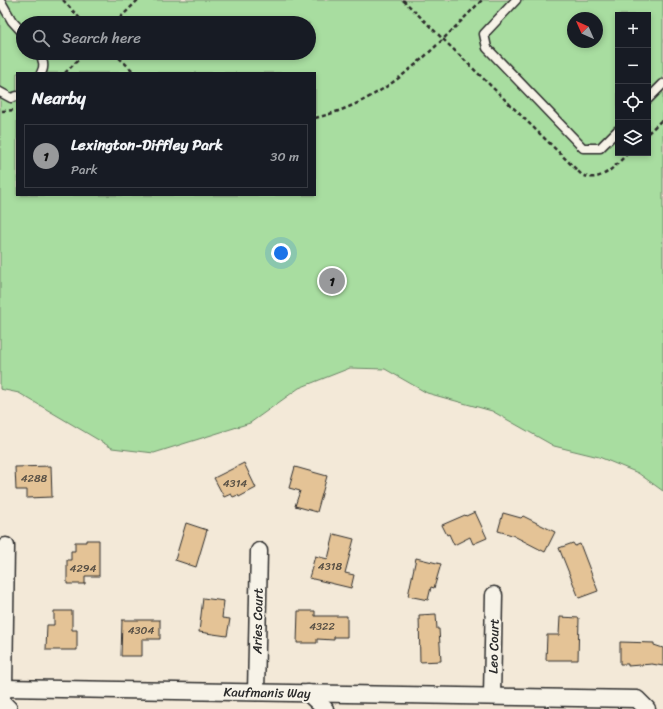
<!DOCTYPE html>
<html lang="en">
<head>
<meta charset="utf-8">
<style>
	:root { --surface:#171b24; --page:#242831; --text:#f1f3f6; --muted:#9ea1a6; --line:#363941; --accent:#98999b }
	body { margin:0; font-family:Sriracha,sans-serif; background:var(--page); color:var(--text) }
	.controls { position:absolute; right:12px; top:12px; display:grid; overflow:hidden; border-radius:0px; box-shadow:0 2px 6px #0003 }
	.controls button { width:36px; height:36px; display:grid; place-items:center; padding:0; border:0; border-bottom:1px solid var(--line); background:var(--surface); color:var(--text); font:20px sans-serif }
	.compass { position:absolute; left:567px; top:12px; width:36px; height:36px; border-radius:50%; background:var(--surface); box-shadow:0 2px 6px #0003; rotate:315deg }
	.you { position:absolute; left:281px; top:253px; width:14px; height:14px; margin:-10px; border:3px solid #fff; border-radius:50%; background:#1a73e8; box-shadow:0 0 0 6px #1a73e833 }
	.badge { display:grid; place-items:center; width:26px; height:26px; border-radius:50%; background:var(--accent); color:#111; font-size:13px; font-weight:700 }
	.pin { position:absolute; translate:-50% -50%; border:2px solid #fff; box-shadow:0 1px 4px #0006 }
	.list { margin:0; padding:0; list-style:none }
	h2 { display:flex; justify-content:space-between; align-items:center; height:52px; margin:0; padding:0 16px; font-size:17px }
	h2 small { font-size:13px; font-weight:400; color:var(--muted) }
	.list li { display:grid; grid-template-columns:26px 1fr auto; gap:12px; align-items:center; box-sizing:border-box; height:64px; margin:0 8px 8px; padding:0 8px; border:1px solid var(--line); border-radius:0px }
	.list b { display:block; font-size:15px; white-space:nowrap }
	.list p { margin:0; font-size:13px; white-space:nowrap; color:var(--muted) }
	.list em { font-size:13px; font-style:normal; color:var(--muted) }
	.icon { flex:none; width:22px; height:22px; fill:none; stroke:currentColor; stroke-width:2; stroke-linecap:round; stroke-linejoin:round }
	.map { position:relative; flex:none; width:663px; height:709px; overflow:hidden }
	.search { position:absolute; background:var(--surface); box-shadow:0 2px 6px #0003; left:16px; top:16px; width:300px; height:44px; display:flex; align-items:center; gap:10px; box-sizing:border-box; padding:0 14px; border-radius:22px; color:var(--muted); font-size:15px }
	.panel { position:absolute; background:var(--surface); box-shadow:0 2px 6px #0003; left:16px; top:72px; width:300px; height:124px; border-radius:0px }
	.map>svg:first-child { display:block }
	.green { fill:#a8dda0; stroke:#6a8466; fill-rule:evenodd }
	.building { fill:#e4c396; stroke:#2b2b2b }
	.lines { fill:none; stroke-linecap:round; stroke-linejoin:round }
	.lane-casing { stroke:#2b2b2b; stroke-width:11 }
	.street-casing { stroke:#2b2b2b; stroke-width:19 }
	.path { stroke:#2b2b2b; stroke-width:2.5; stroke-dasharray:4 3; stroke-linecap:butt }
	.lane { stroke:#f7f3e8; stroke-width:8 }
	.street { stroke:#f7f3e8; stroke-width:16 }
	.labels { text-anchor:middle; stroke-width:4; stroke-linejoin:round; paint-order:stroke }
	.number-label { font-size:11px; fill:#595146 }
	.street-label { font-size:13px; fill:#2b2b2b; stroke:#f7f3e8 }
</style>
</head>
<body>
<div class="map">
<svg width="663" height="709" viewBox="0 0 663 709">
	<rect width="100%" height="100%" fill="#f3e9d8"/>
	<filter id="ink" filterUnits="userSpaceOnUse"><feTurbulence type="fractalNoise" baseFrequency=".025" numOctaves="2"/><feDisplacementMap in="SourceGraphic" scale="8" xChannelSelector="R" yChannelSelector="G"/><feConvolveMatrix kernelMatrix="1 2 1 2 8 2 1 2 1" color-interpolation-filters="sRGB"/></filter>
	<g filter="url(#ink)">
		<path class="green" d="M 0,0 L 663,0 L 663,491 L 638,473 L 599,457 L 554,446 L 492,411 L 427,393 L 385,369 L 350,368 L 299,388 L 250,423 L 154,453 L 112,448 L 19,393 L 0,389 ZM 618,15 L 648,15 L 648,153 L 618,153 ZM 573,18 L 597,18 L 597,42 L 573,42 ZM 23,23 L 309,23 L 309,53 L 23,53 ZM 17,73 L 315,73 L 315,195 L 17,195 Z"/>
		<g class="building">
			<path d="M 244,463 L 256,488 L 239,497 L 238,495 L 233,497 L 231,494 L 224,497 L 214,478 Z"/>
			<path d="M 51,466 L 52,497 L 27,498 L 27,490 L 16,490 L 15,467 Z"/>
			<path d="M 295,467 L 327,476 L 317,512 L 295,506 L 300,491 L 289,488 Z"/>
			<path d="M 475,512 L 487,538 L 473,544 L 470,537 L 454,545 L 449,534 L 447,535 L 442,525 L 465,515 L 466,516 Z"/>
			<path d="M 503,513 L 521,518 L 523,516 L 555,532 L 545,552 L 512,535 L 498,531 Z"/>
			<path d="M 186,523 L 207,530 L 196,567 L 175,560 Z"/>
			<path d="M 334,534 L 354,539 L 345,573 L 354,575 L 351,588 L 309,578 L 315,556 L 328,559 Z"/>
			<path d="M 86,540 L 99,540 L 99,576 L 85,576 L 85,584 L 67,584 L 67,560 L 71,560 L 71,551 L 75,551 L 75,542 L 86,542 Z"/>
			<path d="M 573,543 L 575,546 L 580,544 L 598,591 L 579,598 L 559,548 Z"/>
			<path d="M 416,558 L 441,564 L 434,588 L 431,587 L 428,600 L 408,596 Z"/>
			<path d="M 203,598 L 224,601 L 222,618 L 230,619 L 227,636 L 199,632 Z"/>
			<path d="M 54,611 L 72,611 L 72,630 L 77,630 L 77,650 L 46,650 L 47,625 L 54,625 Z"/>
			<path d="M 298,611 L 315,611 L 315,616 L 347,616 L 347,637 L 334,637 L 334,640 L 317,639 L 317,643 L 297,643 Z"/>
			<path d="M 436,614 L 437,629 L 439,629 L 441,661 L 420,662 L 419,615 Z"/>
			<path d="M 560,617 L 579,618 L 578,660 L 546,660 L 547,635 L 559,635 Z"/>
			<path d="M 122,620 L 160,620 L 160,639 L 142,639 L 142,656 L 121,656 Z"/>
			<path d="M 620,642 L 654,643 L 654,645 L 663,648 L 663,666 L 652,664 L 628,666 L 628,664 L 620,664 Z"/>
		</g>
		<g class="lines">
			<g class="lane-casing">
				<g id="lane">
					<path d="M 0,0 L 12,21 L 23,33"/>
					<path d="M 516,0 L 484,34 L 487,48 L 583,148 L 600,148 L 618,130"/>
					<path d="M 39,53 C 43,59 45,67 41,73"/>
					<path d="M 0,92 L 11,98 L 17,96"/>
					<path d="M 648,99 L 663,84"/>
				</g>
			</g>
			<g class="street-casing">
				<g id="street">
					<path d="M 6,546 L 4,688 L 1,701 L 9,709"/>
					<path d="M 4,688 L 637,699 L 647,709"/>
					<path d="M 256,692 L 259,551"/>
					<path d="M 308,693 L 325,709"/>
					<path d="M 492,696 L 494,595"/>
				</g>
			</g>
			<g class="path">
				<path d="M 63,0 L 84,23"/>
				<path d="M 403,0 L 582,175 C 601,184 616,165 628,153"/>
				<path d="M 115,23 L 138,0"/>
				<path d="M 114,53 L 135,73"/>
				<path d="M 65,73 L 85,53"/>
				<path d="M 2,111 L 17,110"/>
				<path d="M 315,118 C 389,100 430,52 482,0"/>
				<path d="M 648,133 L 663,119"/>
			</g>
			<use href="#lane" class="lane"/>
			<use href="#street" class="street"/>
		</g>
	</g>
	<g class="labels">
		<g class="number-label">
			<text x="34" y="482">4288</text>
			<text x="235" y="487">4314</text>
			<text x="330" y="570">4318</text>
			<text x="83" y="572">4294</text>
			<text x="322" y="630">4322</text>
			<text x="141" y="634">4304</text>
		</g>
		<g class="street-label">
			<text transform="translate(257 621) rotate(-89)" y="5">Aries Court</text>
			<text transform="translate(493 646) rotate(-89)" y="5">Leo Court</text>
			<text transform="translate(267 692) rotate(1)" y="5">Kaufmanis Way</text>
		</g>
	</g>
</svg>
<div class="controls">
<button>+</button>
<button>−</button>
<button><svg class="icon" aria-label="locate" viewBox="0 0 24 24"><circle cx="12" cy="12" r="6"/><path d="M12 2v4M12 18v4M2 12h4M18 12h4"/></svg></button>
<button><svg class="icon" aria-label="layers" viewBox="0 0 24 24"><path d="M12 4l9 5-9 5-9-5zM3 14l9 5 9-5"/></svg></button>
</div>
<svg class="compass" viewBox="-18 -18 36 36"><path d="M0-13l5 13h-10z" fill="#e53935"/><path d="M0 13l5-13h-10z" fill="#9ea1a6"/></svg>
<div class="you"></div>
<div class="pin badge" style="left:332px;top:281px">1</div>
<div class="search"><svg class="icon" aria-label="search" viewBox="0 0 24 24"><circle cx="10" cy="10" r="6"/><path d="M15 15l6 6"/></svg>Search here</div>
<section class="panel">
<h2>Nearby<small></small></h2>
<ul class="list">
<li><span class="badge">1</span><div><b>Lexington-Diffley Park</b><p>Park</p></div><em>30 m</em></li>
</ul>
</section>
</div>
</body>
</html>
